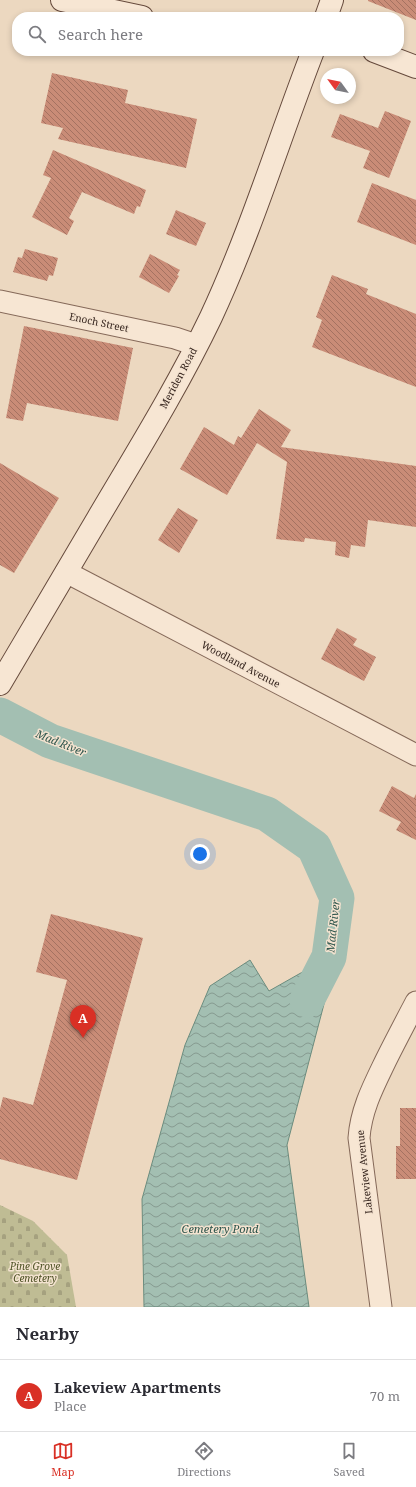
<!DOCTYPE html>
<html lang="en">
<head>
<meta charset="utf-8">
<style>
	:root { --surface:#fff; --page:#f7f7f7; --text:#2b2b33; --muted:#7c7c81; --line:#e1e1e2; --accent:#d93025 }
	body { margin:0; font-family:"Noto Serif",serif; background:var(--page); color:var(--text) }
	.compass { position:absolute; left:320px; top:68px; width:36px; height:36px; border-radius:50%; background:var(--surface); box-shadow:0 2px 6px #0003; rotate:303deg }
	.you { position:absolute; left:200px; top:854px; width:14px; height:14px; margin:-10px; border:3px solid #fff; border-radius:50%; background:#1a73e8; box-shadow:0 0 0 6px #1a73e833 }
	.badge { display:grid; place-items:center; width:26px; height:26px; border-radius:50%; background:var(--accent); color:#fff; font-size:13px; font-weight:700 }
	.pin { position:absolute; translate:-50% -33px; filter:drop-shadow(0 1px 2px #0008) }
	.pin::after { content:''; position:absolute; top:21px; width:14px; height:12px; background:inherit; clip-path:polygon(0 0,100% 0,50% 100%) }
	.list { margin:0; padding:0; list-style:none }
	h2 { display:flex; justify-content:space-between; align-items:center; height:52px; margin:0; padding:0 16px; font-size:17px }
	h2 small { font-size:13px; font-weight:400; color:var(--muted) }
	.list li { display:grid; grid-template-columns:26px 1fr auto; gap:12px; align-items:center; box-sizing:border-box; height:72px; padding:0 16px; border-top:1px solid var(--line) }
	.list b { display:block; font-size:15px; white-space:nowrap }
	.list p { margin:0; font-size:13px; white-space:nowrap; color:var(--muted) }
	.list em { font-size:13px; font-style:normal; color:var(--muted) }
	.icon { flex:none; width:22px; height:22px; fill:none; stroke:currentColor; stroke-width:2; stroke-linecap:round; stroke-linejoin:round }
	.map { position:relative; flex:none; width:416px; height:1307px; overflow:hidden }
	.search { position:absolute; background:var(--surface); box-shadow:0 2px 6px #0003; left:12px; right:12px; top:12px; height:44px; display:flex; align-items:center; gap:10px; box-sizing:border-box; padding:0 14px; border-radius:16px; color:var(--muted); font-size:15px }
	.sheet { height:124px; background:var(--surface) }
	nav { display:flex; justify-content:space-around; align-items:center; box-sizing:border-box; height:56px; border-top:1px solid var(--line); background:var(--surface); font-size:11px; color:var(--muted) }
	nav a { display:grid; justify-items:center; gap:2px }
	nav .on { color:var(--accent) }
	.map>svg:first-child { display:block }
	.cemetery { fill:url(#cemetery-stones) }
	.water { fill:url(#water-waves); stroke:#6b8c7e }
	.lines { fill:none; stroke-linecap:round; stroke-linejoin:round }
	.river { stroke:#a3bfb2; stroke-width:35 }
	.building { fill:url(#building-back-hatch) }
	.minor-casing { stroke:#856959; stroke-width:23 }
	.secondary-casing { stroke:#664a3c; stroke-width:24 }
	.minor { stroke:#f7e6d3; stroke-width:21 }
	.secondary { stroke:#f7e6d3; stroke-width:22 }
	.labels { text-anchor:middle; stroke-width:3; stroke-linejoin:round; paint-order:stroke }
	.street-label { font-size:10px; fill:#35241d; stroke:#f4e3d0 }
	.park-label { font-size:10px; font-style:italic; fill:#4d5124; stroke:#f4e3d0 }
	.water-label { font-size:11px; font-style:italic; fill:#2c544b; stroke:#f4e3d0 }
</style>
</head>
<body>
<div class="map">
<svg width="416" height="1307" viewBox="0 0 416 1307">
	<defs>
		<pattern id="cemetery-stones" width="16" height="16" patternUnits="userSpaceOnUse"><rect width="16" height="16" fill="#bfbc94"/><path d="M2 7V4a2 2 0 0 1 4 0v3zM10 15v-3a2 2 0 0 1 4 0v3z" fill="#a5a17f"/></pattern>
		<pattern id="water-waves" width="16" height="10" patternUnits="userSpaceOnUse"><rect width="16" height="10" fill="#a3bfb2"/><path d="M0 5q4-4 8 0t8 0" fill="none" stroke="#869b90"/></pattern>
		<pattern id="building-back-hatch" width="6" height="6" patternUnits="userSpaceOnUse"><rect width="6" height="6" fill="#c98c77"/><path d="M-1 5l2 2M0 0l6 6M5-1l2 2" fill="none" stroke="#a47261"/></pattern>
	</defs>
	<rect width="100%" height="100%" fill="#ecd8c0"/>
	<path class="cemetery" d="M 0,1205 L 33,1221 L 67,1255 L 76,1307 L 0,1307 Z"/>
	<path class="water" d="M 329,957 L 334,966 L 287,1145 L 309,1307 L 144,1307 L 142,1199 L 185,1045 L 210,986 L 250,960 L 269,991 Z"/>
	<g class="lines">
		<path class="river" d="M 0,715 L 50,741 L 267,814 L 314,847 L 337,898 L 329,957 L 307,1000"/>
	</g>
	<g class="building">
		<path d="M 368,0 L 416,0 L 416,20 L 368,1 Z"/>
		<path d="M 52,73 L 128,90 L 125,103 L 197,119 L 186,168 L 58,139 L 63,128 L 41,123 Z"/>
		<path d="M 385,111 L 411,121 L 389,178 L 363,168 L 370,151 L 331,137 L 340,114 L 378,128 Z"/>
		<path d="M 53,150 L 146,190 L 140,207 L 137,206 L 134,214 L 82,192 L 69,218 L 74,221 L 67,235 L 32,217 L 51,178 L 43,175 Z"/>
		<path d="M 372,183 L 416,200 L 416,245 L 357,222 Z"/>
		<path d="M 176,210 L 206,223 L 196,246 L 166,234 Z"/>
		<path d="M 25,249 L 58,258 L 53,276 L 49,275 L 47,281 L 13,272 L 18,257 L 22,258 Z"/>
		<path d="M 150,254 L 180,270 L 177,275 L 179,276 L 169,293 L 139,277 Z"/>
		<path d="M 332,275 L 368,289 L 366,294 L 416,314 L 416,387 L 312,347 L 322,320 L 316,317 Z"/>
		<path d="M 24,326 L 133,348 L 118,421 L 27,403 L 23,421 L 6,418 Z"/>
		<path d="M 259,409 L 291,430 L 281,447 L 416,466 L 416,527 L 368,520 L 365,547 L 351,545 L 349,558 L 335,555 L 336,542 L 305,538 L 304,542 L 276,539 L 287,462 L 257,443 L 227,495 L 180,469 L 204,427 L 234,445 L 238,436 L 241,438 Z"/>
		<path d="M 0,463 L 59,498 L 14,573 L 0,565 Z"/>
		<path d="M 178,508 L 198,520 L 179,553 L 158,540 Z"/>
		<path d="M 337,628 L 357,639 L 353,645 L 376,657 L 364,681 L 321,659 Z"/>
		<path d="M 392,786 L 414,798 L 416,794 L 416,840 L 396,830 L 401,822 L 379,811 Z"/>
		<path d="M 51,914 L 143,938 L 77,1180 L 0,1159 L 0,1109 L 3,1097 L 33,1105 L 67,980 L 36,972 Z"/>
		<path d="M 400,1108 L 416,1108 L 416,1179 L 396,1179 L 396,1146 L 400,1146 Z"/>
	</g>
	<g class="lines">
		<g class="minor-casing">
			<g id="minor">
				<path d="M 0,301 L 175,338 L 196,345"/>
				<path d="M 66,572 L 416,755"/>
				<path d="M 381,1307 L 359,1138 C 361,1109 374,1085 386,1060 C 396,1040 406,1021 416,1002"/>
			</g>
		</g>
		<g class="secondary-casing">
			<g id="secondary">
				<path d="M 62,0 L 142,17"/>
				<path d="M 326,17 L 332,0"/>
				<path d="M 374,51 L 416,67"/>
				<path d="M 0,684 C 33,629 65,573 98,518 C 137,452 178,386 211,317 C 251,231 279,139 313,51"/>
			</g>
		</g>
		<use href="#minor" class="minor"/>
		<use href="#secondary" class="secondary"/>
	</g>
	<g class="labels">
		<g class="street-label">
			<text transform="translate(99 322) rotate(12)" y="4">Enoch Street</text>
			<text transform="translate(178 378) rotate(-62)" y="4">Meriden Road</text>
			<text transform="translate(241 664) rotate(28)" y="4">Woodland Avenue</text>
			<text transform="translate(364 1172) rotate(-96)" y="4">Lakeview Avenue</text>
		</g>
		<g class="park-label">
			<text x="35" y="1270">Pine Grove<tspan x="35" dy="12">Cemetery</tspan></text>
		</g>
		<g class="water-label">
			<text transform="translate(61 743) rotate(22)" y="4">Mad River</text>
			<text transform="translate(333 926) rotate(-84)" y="4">Mad River</text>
			<text x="220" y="1233">Cemetery Pond</text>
		</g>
	</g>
</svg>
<svg class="compass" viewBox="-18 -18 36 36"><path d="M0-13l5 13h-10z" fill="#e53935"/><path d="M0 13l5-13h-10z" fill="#7c7c81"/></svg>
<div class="you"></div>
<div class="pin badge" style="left:83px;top:1038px">A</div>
<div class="search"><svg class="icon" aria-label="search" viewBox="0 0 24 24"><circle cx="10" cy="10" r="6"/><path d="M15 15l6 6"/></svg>Search here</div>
</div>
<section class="sheet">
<h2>Nearby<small></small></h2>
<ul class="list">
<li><span class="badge">A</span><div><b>Lakeview Apartments</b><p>Place</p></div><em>70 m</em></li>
</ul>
</section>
<nav>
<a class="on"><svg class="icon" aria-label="map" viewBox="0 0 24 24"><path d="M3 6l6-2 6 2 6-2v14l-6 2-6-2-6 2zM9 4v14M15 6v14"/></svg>Map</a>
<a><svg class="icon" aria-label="directions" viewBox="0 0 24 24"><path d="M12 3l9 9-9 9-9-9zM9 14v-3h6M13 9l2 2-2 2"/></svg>Directions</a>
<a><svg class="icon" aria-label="saved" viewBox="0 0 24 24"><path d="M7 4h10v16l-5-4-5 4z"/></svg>Saved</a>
</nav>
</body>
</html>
